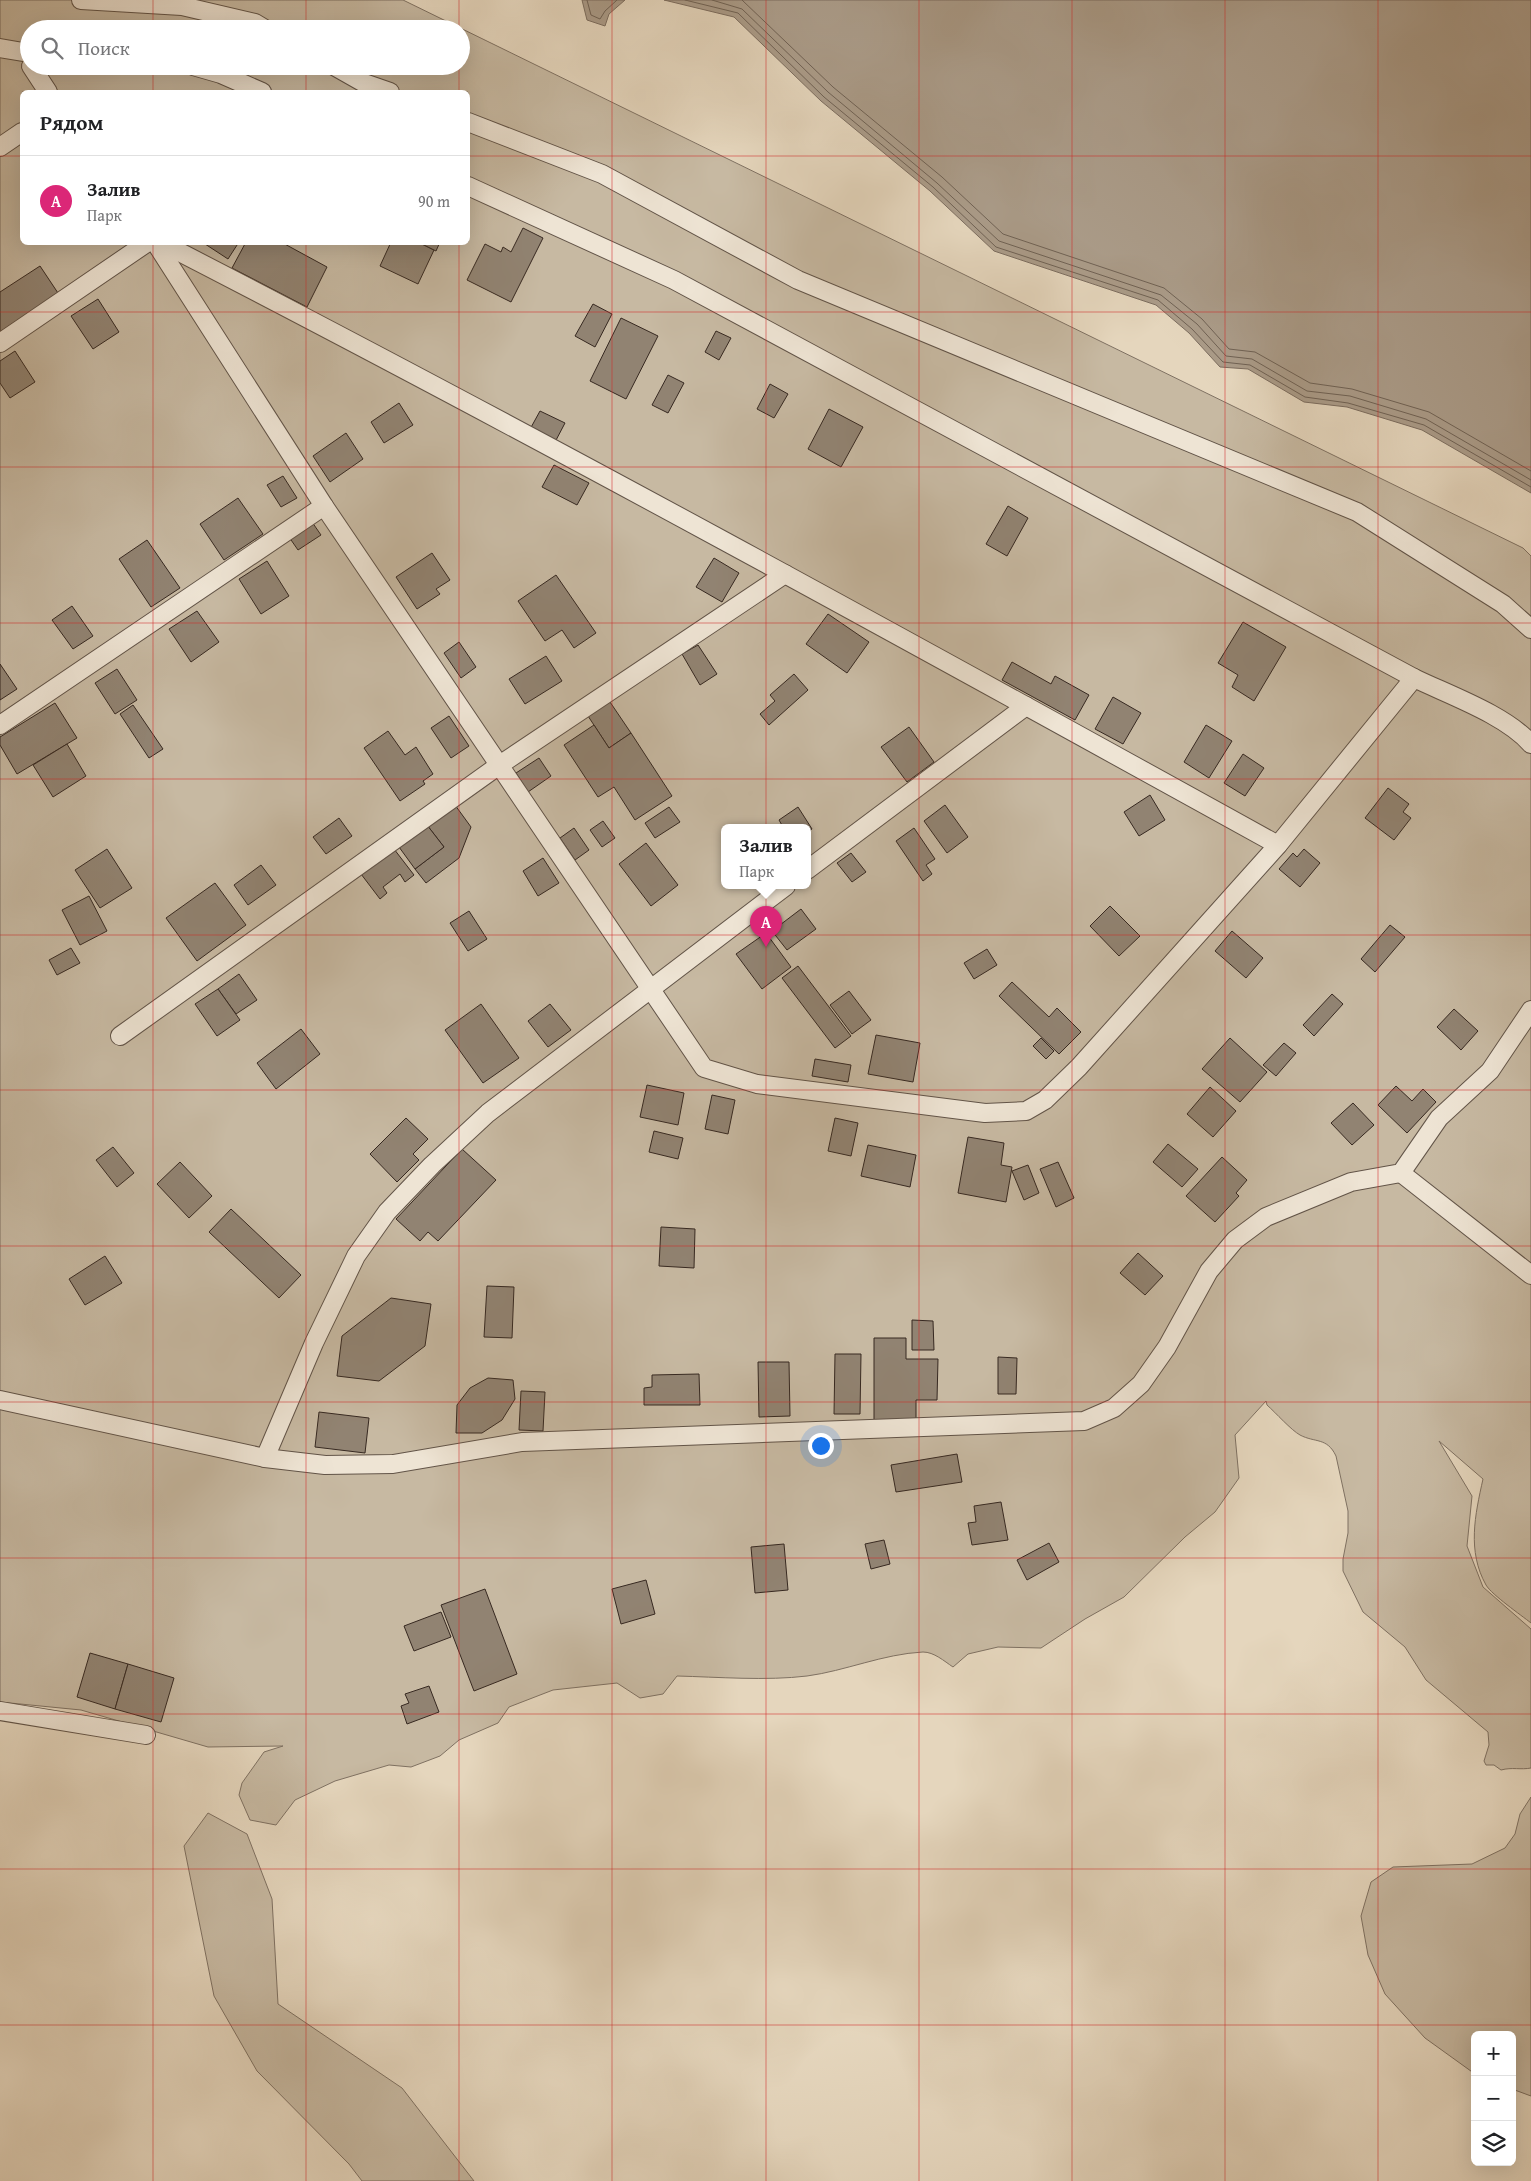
<!DOCTYPE html>
<html lang="ru">
<head>
<meta charset="utf-8">
<style>
	:root { --surface:#fff; --page:#f6f6f6; --text:#202124; --muted:#757577; --line:#e0e0e0; --accent:#db2777 }
	body { margin:0; font-family:"Gentium Book Plus",serif; background:var(--page); color:var(--text) }
	.controls { position:absolute; right:15px; bottom:15px; display:grid; overflow:hidden; border-radius:8px; box-shadow:0 5px 20px #0002 }
	.controls button { width:45px; height:45px; display:grid; place-items:center; padding:0; border:0; border-bottom:1px solid var(--line); background:var(--surface); color:var(--text); font:25px sans-serif }
	.you { position:absolute; left:820px; top:1445px; width:18px; height:18px; margin:-12px; border:4px solid #fff; border-radius:50%; background:#1a73e8; box-shadow:0 0 0 8px #1a73e833 }
	.badge { display:grid; place-items:center; width:32px; height:32px; border-radius:50%; background:var(--accent); color:#fff; font-size:16px; font-weight:700 }
	.pin { position:absolute; translate:-50% -41px; filter:drop-shadow(0 1px 2px #0008) }
	.pin::after { content:''; position:absolute; top:26px; width:18px; height:15px; background:inherit; clip-path:polygon(0 0,100% 0,50% 100%) }
	.popup { position:absolute; left:721px; top:824px; width:90px; height:65px; box-sizing:border-box; display:grid; place-content:center; border-radius:8px; background:var(--surface); filter:drop-shadow(0 1px 4px #0005); font-size:16px; white-space:nowrap; color:var(--muted) }
	.popup b { font-size:19px; color:var(--text) }
	.popup::after { content:''; position:absolute; left:50%; top:100%; margin-left:-10px; border:10px solid transparent; border-top-color:var(--surface) }
	.list { margin:0; padding:0; list-style:none }
	h2 { display:flex; justify-content:space-between; align-items:center; height:65px; margin:0; padding:0 20px; font-size:21px }
	h2 small { font-size:16px; font-weight:400; color:var(--muted) }
	.list li { display:grid; grid-template-columns:32px 1fr auto; gap:15px; align-items:center; box-sizing:border-box; height:90px; padding:0 20px; border-top:1px solid var(--line) }
	.list b { display:block; font-size:19px; white-space:nowrap }
	.list p { margin:0; font-size:16px; white-space:nowrap; color:var(--muted) }
	.list em { font-size:16px; font-style:normal; color:var(--muted) }
	.icon { flex:none; width:28px; height:28px; fill:none; stroke:currentColor; stroke-width:2; stroke-linecap:round; stroke-linejoin:round }
	.map { position:relative; flex:none; width:1531px; height:2181px; overflow:hidden }
	.search { position:absolute; background:var(--surface); box-shadow:0 5px 20px #0002; left:20px; top:20px; width:450px; height:55px; display:flex; align-items:center; gap:12px; box-sizing:border-box; padding:0 18px; border-radius:28px; color:var(--muted); font-size:19px }
	.panel { position:absolute; background:var(--surface); box-shadow:0 5px 20px #0002; left:20px; top:90px; width:450px; height:155px; border-radius:8px }
	.map>svg:first-child { display:block }
	.green { fill:#c7b9a2; stroke:#7f7162; fill-rule:evenodd }
	.water { fill:#aa9b88; stroke:#7c6d5f }
	.lines { fill:none; stroke-linecap:round; stroke-linejoin:round }
	.shore { stroke:#706254; stroke-width:1 }
	.building { fill:#918372; stroke:#372921 }
	.lane-casing { stroke:#625448; stroke-width:20 }
	.lane { stroke:#eee4d4; stroke-width:18 }
	.grid { fill:none; stroke:#d62828; stroke-width:1; stroke-opacity:0.55 }
</style>
</head>
<body>
<div class="map">
<svg width="1531" height="2181" viewBox="0 0 1531 2181">
	<rect width="100%" height="100%" fill="#e5d6bd"/>
	<filter id="stains"><feTurbulence type="fractalNoise" baseFrequency=".004" numOctaves="4"/><feColorMatrix values="0 0 0 0 .2 0 0 0 0 .09 0 0 0 0 .02 0 0 0 .5 -.17"/></filter>
	<radialGradient id="worn" r=".72"><stop offset=".6" stop-color="#630" stop-opacity="0"/><stop offset="1" stop-color="#630" stop-opacity=".3"/></radialGradient>
	<g class="green">
		<path d="M 0,0 L 403,0 L 1523,548 L 1531,556 L 1531,1623 C 1521,1615 1492,1595 1486,1585 C 1467,1551 1475,1515 1483,1479 L 1439,1441 L 1472,1496 L 1467,1546 L 1483,1587 L 1531,1629 L 1531,1768 C 1521,1770 1512,1767 1501,1770 L 1494,1765 L 1486,1765 L 1484,1761 L 1489,1745 L 1488,1732 L 1426,1680 L 1405,1647 L 1363,1612 L 1343,1571 L 1343,1559 L 1348,1533 L 1348,1511 L 1336,1456 C 1327,1437 1315,1443 1300,1435 C 1291,1430 1276,1413 1267,1405 L 1266,1401 L 1235,1435 L 1239,1478 L 1215,1512 L 1185,1537 L 1124,1597 L 1085,1619 L 1041,1648 L 998,1647 L 968,1654 L 953,1667 C 944,1661 934,1652 923,1652 C 883,1654 845,1671 807,1676 C 767,1681 717,1677 677,1676 L 663,1694 L 640,1698 L 617,1683 L 553,1690 L 509,1707 L 498,1723 L 459,1740 L 440,1756 L 411,1767 L 389,1765 L 335,1781 L 295,1800 L 276,1825 L 250,1820 L 239,1795 L 242,1783 L 264,1752 L 283,1746 L 208,1747 L 81,1710 L 0,1702 ZM 29,29 L 461,29 L 461,66 L 29,66 ZM 22,92 L 468,92 L 468,242 L 22,242 ZM 725,828 L 807,828 L 807,886 L 725,886 Z"/>
		<path d="M 1531,1797 L 1531,2096 L 1512,2089 L 1512,2035 L 1475,2035 L 1475,2074 L 1425,2038 L 1385,1994 L 1368,1955 L 1361,1916 L 1371,1882 L 1393,1867 L 1472,1864 L 1505,1848 L 1515,1834 L 1520,1814 Z"/>
		<path d="M 208,1813 L 247,1834 L 272,1899 L 278,2004 L 402,2088 L 474,2181 L 362,2181 L 349,2164 L 257,2071 L 214,1996 L 184,1846 Z"/>
	</g>
	<g class="water">
		<path d="M 582,0 L 625,0 L 609,14 L 605,26 L 587,20 Z"/>
		<path d="M 664,0 L 1531,0 L 1531,493 L 1422,430 L 1347,407 L 1304,402 L 1248,369 L 1220,367 L 1189,333 L 1156,305 L 994,251 L 930,191 L 821,101 L 734,17 Z"/>
	</g>
	<g class="lines">
		<g class="shore">
			<path d="M 587,0 L 591,15 L 600,19 L 605,11 L 617,0"/>
			<path d="M 685,0 L 738,13 L 824,97 L 933,187 L 996,247 L 1158,300 L 1192,329 L 1223,362 L 1250,365 L 1305,397 L 1348,403 L 1424,425 L 1531,487"/>
			<path d="M 712,0 L 742,9 L 828,92 L 937,183 L 999,241 L 1161,295 L 1197,324 L 1226,356 L 1252,359 L 1307,391 L 1350,396 L 1426,419 L 1531,480"/>
			<path d="M 742,0 L 833,87 L 942,177 L 1003,234 L 1164,288 L 1202,319 L 1229,349 L 1255,352 L 1310,383 L 1352,389 L 1429,412 L 1531,471"/>
		</g>
	</g>
	<g class="building">
		<path d="M 523,228 L 543,238 L 511,302 L 467,280 L 485,244 L 501,252 L 503,247 L 511,252 Z"/>
		<path d="M 202,242 L 239,242 L 228,259 Z"/>
		<path d="M 246,242 L 281,242 L 327,267 L 307,307 L 232,268 Z"/>
		<path d="M 391,242 L 418,242 L 434,250 L 418,284 L 380,266 Z"/>
		<path d="M 418,242 L 440,242 L 436,251 Z"/>
		<path d="M 40,266 L 58,293 L 0,332 L 0,292 Z"/>
		<path d="M 98,299 L 119,332 L 93,349 L 71,316 Z"/>
		<path d="M 593,304 L 612,314 L 595,347 L 575,336 Z"/>
		<path d="M 621,318 L 658,336 L 626,399 L 590,381 Z"/>
		<path d="M 716,331 L 731,338 L 719,360 L 705,352 Z"/>
		<path d="M 15,351 L 35,382 L 10,398 L 0,383 L 0,361 Z"/>
		<path d="M 668,375 L 684,383 L 668,413 L 652,405 Z"/>
		<path d="M 770,384 L 788,394 L 774,418 L 757,409 Z"/>
		<path d="M 399,403 L 413,425 L 384,443 L 371,422 Z"/>
		<path d="M 829,409 L 863,427 L 841,467 L 808,449 Z"/>
		<path d="M 540,411 L 565,423 L 554,444 L 529,431 Z"/>
		<path d="M 346,433 L 363,459 L 330,482 L 313,456 Z"/>
		<path d="M 554,465 L 589,483 L 577,505 L 542,487 Z"/>
		<path d="M 283,476 L 297,498 L 281,507 L 267,485 Z"/>
		<path d="M 238,498 L 263,534 L 224,560 L 200,524 Z"/>
		<path d="M 1008,506 L 1028,518 L 1007,556 L 986,544 Z"/>
		<path d="M 312,522 L 321,535 L 298,550 L 289,537 Z"/>
		<path d="M 147,540 L 180,588 L 151,607 L 119,559 Z"/>
		<path d="M 432,553 L 450,580 L 436,589 L 440,594 L 417,609 L 396,577 Z"/>
		<path d="M 714,558 L 739,573 L 722,602 L 696,587 Z"/>
		<path d="M 267,561 L 289,596 L 261,614 L 239,579 Z"/>
		<path d="M 556,575 L 596,633 L 574,648 L 562,630 L 545,641 L 518,601 Z"/>
		<path d="M 72,606 L 93,636 L 73,649 L 52,620 Z"/>
		<path d="M 197,611 L 219,642 L 191,662 L 169,629 Z"/>
		<path d="M 828,614 L 869,642 L 847,673 L 806,644 Z"/>
		<path d="M 1243,622 L 1286,647 L 1254,701 L 1232,687 L 1238,675 L 1218,663 Z"/>
		<path d="M 459,642 L 476,667 L 461,678 L 444,653 Z"/>
		<path d="M 698,645 L 717,674 L 700,685 L 682,654 Z"/>
		<path d="M 546,656 L 562,681 L 525,704 L 509,679 Z"/>
		<path d="M 1012,662 L 1051,684 L 1055,676 L 1089,695 L 1075,720 L 1002,680 Z"/>
		<path d="M 0,664 L 17,689 L 0,700 Z"/>
		<path d="M 117,669 L 137,700 L 115,714 L 95,683 Z"/>
		<path d="M 794,674 L 808,690 L 769,725 L 760,714 L 775,701 L 770,695 Z"/>
		<path d="M 1113,697 L 1141,713 L 1123,744 L 1095,729 Z"/>
		<path d="M 610,702 L 631,733 L 609,748 L 588,716 Z"/>
		<path d="M 55,703 L 77,738 L 17,774 L 0,745 L 0,737 Z"/>
		<path d="M 133,705 L 163,749 L 149,758 L 120,714 Z"/>
		<path d="M 449,716 L 469,746 L 451,758 L 431,728 Z"/>
		<path d="M 594,725 L 609,748 L 631,733 L 672,796 L 635,820 L 614,787 L 598,797 L 564,745 Z"/>
		<path d="M 1206,725 L 1232,741 L 1209,778 L 1184,762 Z"/>
		<path d="M 909,727 L 934,762 L 907,782 L 881,747 Z"/>
		<path d="M 388,731 L 405,755 L 416,747 L 433,774 L 423,781 L 425,784 L 400,801 L 364,748 Z"/>
		<path d="M 67,744 L 86,776 L 53,797 L 33,765 Z"/>
		<path d="M 1243,754 L 1264,768 L 1245,796 L 1224,783 Z"/>
		<path d="M 539,758 L 551,776 L 528,792 L 516,773 Z"/>
		<path d="M 1388,788 L 1409,804 L 1403,812 L 1411,818 L 1394,840 L 1365,818 Z"/>
		<path d="M 1150,795 L 1165,820 L 1139,836 L 1124,812 Z"/>
		<path d="M 455,805 L 471,827 L 459,858 L 426,883 L 415,869 L 444,847 L 427,825 Z"/>
		<path d="M 945,805 L 968,837 L 947,853 L 924,821 Z"/>
		<path d="M 669,807 L 680,822 L 655,838 L 645,823 Z"/>
		<path d="M 798,807 L 812,829 L 807,832 L 807,828 L 789,828 L 787,825 L 783,827 L 779,820 Z"/>
		<path d="M 339,818 L 352,836 L 326,854 L 313,837 Z"/>
		<path d="M 603,821 L 615,838 L 602,847 L 590,830 Z"/>
		<path d="M 427,825 L 444,847 L 415,869 L 399,847 Z"/>
		<path d="M 574,828 L 589,850 L 575,860 L 560,838 Z"/>
		<path d="M 914,828 L 935,859 L 926,865 L 932,874 L 923,881 L 896,841 Z"/>
		<path d="M 646,843 L 678,885 L 651,906 L 619,864 Z"/>
		<path d="M 107,849 L 132,888 L 100,908 L 75,870 Z"/>
		<path d="M 394,849 L 414,875 L 405,882 L 400,874 L 383,887 L 387,893 L 380,899 L 361,874 Z"/>
		<path d="M 1304,849 L 1320,863 L 1300,887 L 1279,869 L 1293,853 L 1297,857 Z"/>
		<path d="M 851,853 L 866,872 L 852,882 L 837,863 Z"/>
		<path d="M 543,858 L 559,883 L 538,896 L 523,871 Z"/>
		<path d="M 261,865 L 276,885 L 248,905 L 234,885 Z"/>
		<path d="M 215,883 L 246,925 L 197,961 L 166,918 Z"/>
		<path d="M 89,896 L 107,931 L 80,945 L 62,910 Z"/>
		<path d="M 1110,906 L 1140,936 L 1119,956 L 1090,926 Z"/>
		<path d="M 801,909 L 816,929 L 787,950 L 772,931 Z"/>
		<path d="M 469,911 L 487,939 L 468,951 L 450,923 Z"/>
		<path d="M 1390,925 L 1405,937 L 1375,972 L 1361,959 Z"/>
		<path d="M 1232,931 L 1263,958 L 1246,978 L 1215,951 Z"/>
		<path d="M 766,933 L 791,967 L 762,989 L 736,954 Z"/>
		<path d="M 71,948 L 80,963 L 57,975 L 49,960 Z"/>
		<path d="M 987,949 L 997,965 L 974,979 L 964,963 Z"/>
		<path d="M 798,966 L 851,1036 L 835,1048 L 782,978 Z"/>
		<path d="M 239,974 L 257,1000 L 236,1014 L 218,989 Z"/>
		<path d="M 1012,982 L 1049,1017 L 1057,1008 L 1081,1032 L 1059,1054 L 999,996 Z"/>
		<path d="M 218,989 L 240,1020 L 217,1036 L 195,1004 Z"/>
		<path d="M 849,991 L 871,1020 L 852,1034 L 830,1005 Z"/>
		<path d="M 1332,994 L 1343,1004 L 1314,1036 L 1303,1025 Z"/>
		<path d="M 481,1004 L 519,1058 L 483,1083 L 445,1030 Z"/>
		<path d="M 550,1004 L 571,1030 L 548,1047 L 528,1021 Z"/>
		<path d="M 1454,1009 L 1478,1031 L 1461,1050 L 1437,1027 Z"/>
		<path d="M 301,1029 L 320,1054 L 276,1089 L 257,1063 Z"/>
		<path d="M 876,1035 L 920,1043 L 913,1082 L 868,1074 Z"/>
		<path d="M 1041,1038 L 1054,1051 L 1046,1059 L 1033,1046 Z"/>
		<path d="M 1230,1038 L 1267,1072 L 1240,1102 L 1202,1069 Z"/>
		<path d="M 1284,1043 L 1296,1053 L 1276,1076 L 1263,1065 Z"/>
		<path d="M 815,1059 L 851,1065 L 848,1082 L 812,1076 Z"/>
		<path d="M 647,1085 L 684,1093 L 678,1125 L 640,1117 Z"/>
		<path d="M 1396,1086 L 1412,1101 L 1423,1089 L 1436,1102 L 1407,1133 L 1378,1105 Z"/>
		<path d="M 1210,1087 L 1236,1111 L 1213,1137 L 1187,1114 Z"/>
		<path d="M 712,1095 L 735,1100 L 728,1134 L 705,1129 Z"/>
		<path d="M 1353,1103 L 1374,1125 L 1352,1145 L 1331,1123 Z"/>
		<path d="M 406,1118 L 428,1139 L 413,1154 L 419,1160 L 397,1182 L 370,1154 Z"/>
		<path d="M 835,1118 L 858,1123 L 851,1156 L 828,1151 Z"/>
		<path d="M 654,1131 L 683,1138 L 678,1159 L 649,1152 Z"/>
		<path d="M 968,1137 L 1004,1143 L 1001,1165 L 1012,1167 L 1006,1202 L 958,1193 Z"/>
		<path d="M 1168,1144 L 1198,1169 L 1182,1187 L 1153,1162 Z"/>
		<path d="M 868,1145 L 916,1155 L 910,1187 L 861,1176 Z"/>
		<path d="M 113,1147 L 134,1173 L 117,1187 L 96,1160 Z"/>
		<path d="M 462,1149 L 496,1180 L 438,1241 L 428,1232 L 420,1241 L 396,1219 Z"/>
		<path d="M 1222,1157 L 1247,1180 L 1236,1193 L 1239,1196 L 1215,1222 L 1186,1196 Z"/>
		<path d="M 180,1162 L 212,1196 L 189,1218 L 157,1184 Z"/>
		<path d="M 1058,1162 L 1074,1198 L 1056,1207 L 1040,1169 Z"/>
		<path d="M 1028,1165 L 1039,1193 L 1024,1200 L 1012,1171 Z"/>
		<path d="M 231,1209 L 301,1275 L 279,1298 L 209,1232 Z"/>
		<path d="M 661,1227 L 695,1229 L 694,1268 L 659,1266 Z"/>
		<path d="M 1138,1253 L 1163,1276 L 1145,1295 L 1120,1273 Z"/>
		<path d="M 105,1256 L 122,1283 L 85,1305 L 69,1279 Z"/>
		<path d="M 487,1286 L 514,1287 L 512,1338 L 484,1337 Z"/>
		<path d="M 391,1298 L 431,1304 L 425,1346 L 379,1381 L 337,1376 L 342,1336 Z"/>
		<path d="M 912,1320 L 933,1321 L 934,1350 L 912,1350 Z"/>
		<path d="M 874,1338 L 906,1338 L 906,1359 L 938,1359 L 937,1400 L 916,1400 L 916,1422 L 874,1421 Z"/>
		<path d="M 835,1354 L 861,1354 L 860,1414 L 834,1414 Z"/>
		<path d="M 998,1357 L 1017,1358 L 1016,1394 L 998,1394 Z"/>
		<path d="M 758,1362 L 789,1362 L 790,1416 L 759,1417 Z"/>
		<path d="M 699,1374 L 700,1405 L 644,1405 L 644,1388 L 652,1387 L 652,1375 Z"/>
		<path d="M 488,1378 L 513,1380 L 515,1399 L 502,1420 L 482,1433 L 456,1433 L 457,1405 L 470,1388 Z"/>
		<path d="M 521,1391 L 545,1392 L 543,1431 L 519,1430 Z"/>
		<path d="M 319,1412 L 369,1418 L 365,1453 L 315,1447 Z"/>
		<path d="M 957,1454 L 962,1482 L 896,1492 L 891,1465 Z"/>
		<path d="M 1001,1502 L 1008,1540 L 972,1545 L 968,1523 L 976,1522 L 974,1506 Z"/>
		<path d="M 884,1540 L 890,1564 L 871,1569 L 865,1544 Z"/>
		<path d="M 1049,1543 L 1059,1562 L 1027,1580 L 1017,1560 Z"/>
		<path d="M 784,1544 L 788,1590 L 755,1593 L 751,1547 Z"/>
		<path d="M 646,1580 L 655,1614 L 621,1624 L 612,1589 Z"/>
		<path d="M 485,1589 L 517,1674 L 474,1691 L 441,1605 Z"/>
		<path d="M 441,1612 L 451,1637 L 414,1651 L 404,1626 Z"/>
		<path d="M 90,1653 L 128,1664 L 115,1709 L 77,1697 Z"/>
		<path d="M 128,1664 L 174,1678 L 161,1722 L 115,1709 Z"/>
		<path d="M 429,1686 L 439,1712 L 407,1724 L 401,1706 L 409,1703 L 405,1694 Z"/>
	</g>
	<g class="lines">
		<g class="lane-casing">
			<g id="lane">
				<path d="M 81,0 L 182,6 L 255,23 L 265,29"/>
				<path d="M 0,48 L 29,53"/>
				<path d="M 31,66 L 48,92"/>
				<path d="M 193,66 L 221,74 L 262,92"/>
				<path d="M 334,66 L 364,83 L 390,92"/>
				<path d="M 468,122 L 602,174 L 798,280 L 1357,512 L 1503,604 L 1531,629"/>
				<path d="M 0,147 L 22,132"/>
				<path d="M 468,186 L 674,280 L 1414,678 C 1449,695 1506,715 1531,744"/>
				<path d="M 155,242 L 324,506 L 704,1068 L 757,1084 L 985,1113 L 1026,1111 L 1045,1100 L 1079,1067 L 1278,845 L 1414,678"/>
				<path d="M 160,242 C 537,436 907,640 1278,845"/>
				<path d="M 0,343 L 148,242"/>
				<path d="M 0,725 L 324,506"/>
				<path d="M 807,870 L 1026,706"/>
				<path d="M 120,1036 L 498,766 L 785,574"/>
				<path d="M 1401,1173 L 1531,1275"/>
				<path d="M 0,1400 L 265,1458 L 325,1465 L 393,1464 L 522,1442 L 1084,1421 L 1114,1408 L 1141,1384 L 1167,1347 L 1209,1271 L 1235,1240 L 1266,1217 L 1351,1182 L 1401,1173 L 1439,1118 L 1490,1071 L 1531,1010"/>
				<path d="M 265,1458 L 314,1343 L 356,1256 L 387,1212 L 432,1165 L 488,1113 L 786,886"/>
				<path d="M 0,1711 L 146,1735"/>
			</g>
		</g>
		<use href="#lane" class="lane"/>
	</g>
	<path class="grid" d="M 153,0 L 153,29M 306,0 L 306,29M 459,0 L 459,29M 612,0 L 612,2181M 766,0 L 766,2181M 919,0 L 919,2181M 1072,0 L 1072,2181M 1225,0 L 1225,2181M 1378,0 L 1378,2181M 153,66 L 153,92M 306,66 L 306,92M 459,66 L 459,92M 0,156 L 22,156M 468,156 L 1531,156M 153,242 L 153,2181M 306,242 L 306,2181M 459,242 L 459,2181M 0,312 L 1531,312M 0,467 L 1531,467M 0,623 L 1531,623M 0,779 L 1531,779M 0,935 L 1531,935M 0,1090 L 1531,1090M 0,1246 L 1531,1246M 0,1402 L 1531,1402M 0,1558 L 1531,1558M 0,1714 L 1531,1714M 0,1869 L 1531,1869M 0,2025 L 1531,2025"/>
	<rect width="100%" height="100%" filter="url(#stains)"/>
	<rect width="100%" height="100%" fill="url(#worn)"/>
</svg>
<div class="controls">
<button>+</button>
<button>−</button>
<button><svg class="icon" aria-label="layers" viewBox="0 0 24 24"><path d="M12 4l9 5-9 5-9-5zM3 14l9 5 9-5"/></svg></button>
</div>
<div class="you"></div>
<div class="pin badge" style="left:766px;top:947px">A</div>
<div class="popup"><b>Залив</b>Парк</div>
<div class="search"><svg class="icon" aria-label="search" viewBox="0 0 24 24"><circle cx="10" cy="10" r="6"/><path d="M15 15l6 6"/></svg>Поиск</div>
<section class="panel">
<h2>Рядом<small></small></h2>
<ul class="list">
<li><span class="badge">A</span><div><b>Залив</b><p>Парк</p></div><em>90 m</em></li>
</ul>
</section>
</div>
</body>
</html>
